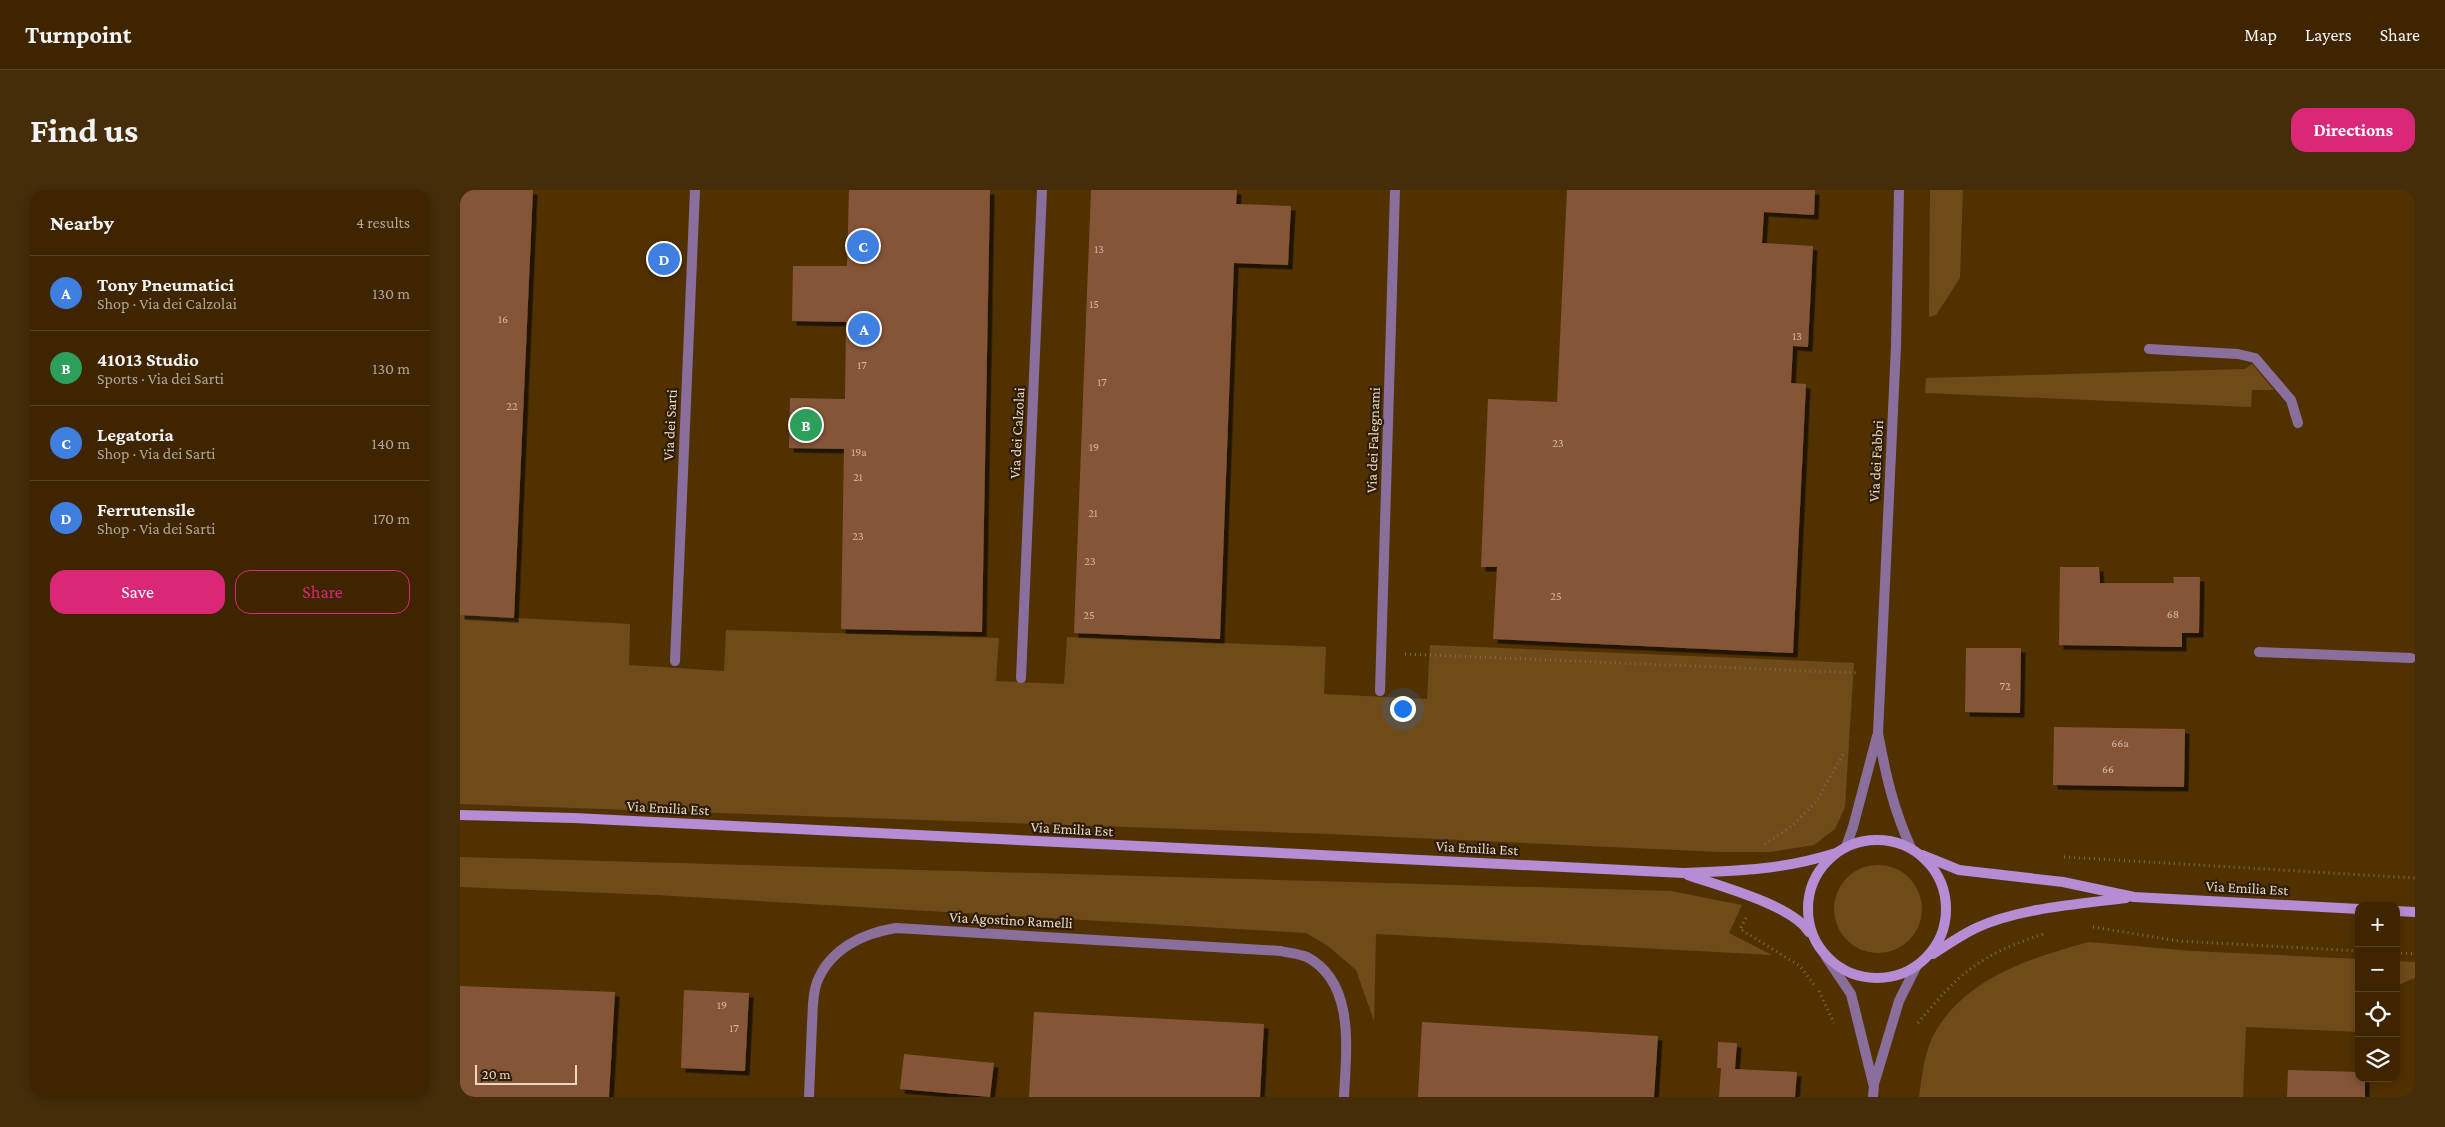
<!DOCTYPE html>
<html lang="en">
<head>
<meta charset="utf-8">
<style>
	:root { --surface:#3e2500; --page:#452d0a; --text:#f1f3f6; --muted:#ada599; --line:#574222; --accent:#db2777 }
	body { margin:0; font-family:"Crimson Pro",serif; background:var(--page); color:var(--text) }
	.controls { position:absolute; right:15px; bottom:15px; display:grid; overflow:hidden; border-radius:10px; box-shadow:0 2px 12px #0003 }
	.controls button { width:45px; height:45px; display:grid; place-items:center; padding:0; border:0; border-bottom:1px solid var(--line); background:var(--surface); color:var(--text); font:25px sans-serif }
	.scale { position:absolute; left:15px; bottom:12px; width:102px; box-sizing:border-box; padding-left:5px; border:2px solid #ebd7c0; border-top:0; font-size:14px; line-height:18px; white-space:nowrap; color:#ebd7c0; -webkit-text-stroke:4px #2c1d0a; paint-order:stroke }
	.you { position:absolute; left:942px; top:518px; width:18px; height:18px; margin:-12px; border:4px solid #fff; border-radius:50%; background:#1a73e8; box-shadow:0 0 0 8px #1a73e833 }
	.badge { display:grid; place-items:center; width:32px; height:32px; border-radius:50%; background:var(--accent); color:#fff; font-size:16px; font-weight:700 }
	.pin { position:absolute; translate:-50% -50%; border:2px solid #fff; box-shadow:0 1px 5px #0006 }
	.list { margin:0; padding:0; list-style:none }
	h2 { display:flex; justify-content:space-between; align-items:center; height:65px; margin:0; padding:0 20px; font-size:21px }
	h2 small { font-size:16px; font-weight:400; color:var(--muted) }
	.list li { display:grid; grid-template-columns:32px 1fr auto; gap:15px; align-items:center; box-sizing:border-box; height:75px; padding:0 20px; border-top:1px solid var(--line) }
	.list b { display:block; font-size:19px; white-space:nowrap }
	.list p { margin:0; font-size:16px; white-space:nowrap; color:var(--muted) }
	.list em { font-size:16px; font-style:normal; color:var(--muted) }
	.actions { display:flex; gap:10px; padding:15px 20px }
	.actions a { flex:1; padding:11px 0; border:1px solid var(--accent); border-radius:15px; text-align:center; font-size:18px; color:var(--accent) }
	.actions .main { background:var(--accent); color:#fff }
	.icon { flex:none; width:28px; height:28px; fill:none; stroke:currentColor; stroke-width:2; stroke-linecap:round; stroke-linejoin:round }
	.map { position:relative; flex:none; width:1955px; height:907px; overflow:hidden; border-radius:15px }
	header { display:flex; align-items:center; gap:30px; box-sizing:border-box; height:70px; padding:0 25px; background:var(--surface); border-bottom:1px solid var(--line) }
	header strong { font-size:24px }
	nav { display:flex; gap:28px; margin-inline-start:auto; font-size:18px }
	.intro { display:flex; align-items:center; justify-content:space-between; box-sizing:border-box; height:120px; padding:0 30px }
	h1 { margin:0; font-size:35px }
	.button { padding:12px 22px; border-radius:15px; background:var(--accent); color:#fff; font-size:18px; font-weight:700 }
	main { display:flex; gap:30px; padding:0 30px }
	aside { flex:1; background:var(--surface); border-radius:15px; box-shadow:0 2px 12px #0003 }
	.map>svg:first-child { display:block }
	.green { fill:#704b1a }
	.building { fill:#855539; filter:url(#shadow) }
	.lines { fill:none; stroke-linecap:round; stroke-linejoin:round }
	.path { stroke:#866a42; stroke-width:3; stroke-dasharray:1 4; stroke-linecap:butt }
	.service { stroke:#8a6f9c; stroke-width:10 }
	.minor { stroke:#8a6f9c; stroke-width:10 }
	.secondary { stroke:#b68dd4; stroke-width:10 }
	.labels { text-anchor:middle; stroke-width:4.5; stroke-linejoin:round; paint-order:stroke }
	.number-label { font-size:12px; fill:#d2b69e }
	.street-label { font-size:15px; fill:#ebd7c0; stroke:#2c1d0a }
</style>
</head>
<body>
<header>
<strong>Turnpoint</strong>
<nav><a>Map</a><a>Layers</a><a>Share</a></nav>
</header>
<div class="intro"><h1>Find us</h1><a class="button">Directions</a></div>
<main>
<aside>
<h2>Nearby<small>4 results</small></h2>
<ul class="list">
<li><span class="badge" style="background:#3f7fe0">A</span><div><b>Tony Pneumatici</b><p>Shop · Via dei Calzolai</p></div><em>130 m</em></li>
<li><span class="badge" style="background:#2e9e5b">B</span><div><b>41013 Studio</b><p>Sports · Via dei Sarti</p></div><em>130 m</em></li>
<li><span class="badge" style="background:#3f7fe0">C</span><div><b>Legatoria</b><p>Shop · Via dei Sarti</p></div><em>140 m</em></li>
<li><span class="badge" style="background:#3f7fe0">D</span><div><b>Ferrutensile</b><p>Shop · Via dei Sarti</p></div><em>170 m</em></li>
</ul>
<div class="actions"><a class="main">Save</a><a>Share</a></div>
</aside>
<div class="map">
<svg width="1955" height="907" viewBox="0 0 1955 907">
	<defs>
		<filter id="shadow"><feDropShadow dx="4.5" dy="4.5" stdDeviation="0" flood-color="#0009"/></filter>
	</defs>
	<rect width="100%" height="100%" fill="#523100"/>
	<g class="green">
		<path d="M 1470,0 L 1503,0 L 1500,88 L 1476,125 L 1469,127 Z"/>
		<path d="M 1792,174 L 1814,200 L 1792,200 L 1791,217 L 1465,203 L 1466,188 L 1785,179 Z"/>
		<path d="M 0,425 L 170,434 L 169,475 L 264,481 L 266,440 L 539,448 L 536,491 L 604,494 L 607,447 L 866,457 L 864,504 L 967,509 L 970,455 L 1394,473 L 1385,617 L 1375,639 L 1354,655 L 1310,662 L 1260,662 L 868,644 L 0,614 Z"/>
		<path d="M 0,667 L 1211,701 L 1282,715 L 1269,743 L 1312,765 L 916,744 L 914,831 L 896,780 L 868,756 L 846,743 L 196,705 L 0,697 Z"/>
		<circle cx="1418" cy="719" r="44"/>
		<path d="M 1629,752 L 1732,761 L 1899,769 L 1899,842 L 1786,837 L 1783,907 L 1459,907 C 1462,887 1464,862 1474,844 C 1505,788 1572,767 1629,752 Z"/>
		<path d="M 1936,771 L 1955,772 L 1955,788 L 1938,795 L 1936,816 Z"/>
	</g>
	<g class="building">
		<path d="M 0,0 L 73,0 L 54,428 L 0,425 Z"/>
		<path d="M 389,0 L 530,0 L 522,442 L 381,439 L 384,259 L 329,258 L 330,208 L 385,209 L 386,132 L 332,131 L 333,76 L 387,76 Z"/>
		<path d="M 631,0 L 777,0 L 776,14 L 831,16 L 828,75 L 774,73 L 760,449 L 614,443 Z"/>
		<path d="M 1107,0 L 1355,0 L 1354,25 L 1304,22 L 1302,53 L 1353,56 L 1348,157 L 1333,156 L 1331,193 L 1346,194 L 1333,463 L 1033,449 L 1037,377 L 1021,377 L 1028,209 L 1097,212 Z"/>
		<path d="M 1600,377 L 1639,377 L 1640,393 L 1714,393 L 1713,387 L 1740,387 L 1739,443 L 1722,443 L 1722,457 L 1599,455 Z"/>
		<path d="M 1506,458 L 1561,458 L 1560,523 L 1505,522 Z"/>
		<path d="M 1594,537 L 1725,539 L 1724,597 L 1593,595 Z"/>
		<path d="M 0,796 L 155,802 L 149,907 L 0,907 Z"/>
		<path d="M 224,800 L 289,803 L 285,881 L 221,878 Z"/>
		<path d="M 574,822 L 804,834 L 800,907 L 569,907 Z"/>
		<path d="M 962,832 L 1198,846 L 1194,907 L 958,907 Z"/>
		<path d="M 1258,852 L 1277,853 L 1275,879 L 1337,882 L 1335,907 L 1259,907 L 1261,878 L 1257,878 Z"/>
		<path d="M 444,864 L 534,873 L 530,907 L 440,899 Z"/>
		<path d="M 1828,880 L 1899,882 L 1899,888 L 1905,888 L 1905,907 L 1827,907 Z"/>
	</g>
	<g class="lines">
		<g class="path">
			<path d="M 945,464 L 1398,483"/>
			<path d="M 1305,654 L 1332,636 L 1356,612 L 1385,561"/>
			<path d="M 1604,667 L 1955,688"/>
			<path d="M 1286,728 L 1280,739 L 1340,776 L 1355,796"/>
			<path d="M 1633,737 L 1719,751 L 1899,761"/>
			<path d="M 1936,763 L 1955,764"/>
			<path d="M 1359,801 L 1374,833"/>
			<path d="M 1458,833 C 1500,782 1520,765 1583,744"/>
		</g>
		<g class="service">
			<path d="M 1689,159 L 1778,164 L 1795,168 L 1831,210 L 1838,233"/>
			<path d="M 1799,462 L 1951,468"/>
		</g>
		<g class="minor">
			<path d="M 1439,0 L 1436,156 L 1418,543 C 1426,586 1433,618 1451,658"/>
			<path d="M 215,471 L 235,0"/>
			<path d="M 561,488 L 582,0"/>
			<path d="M 920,501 L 935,0"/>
			<path d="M 1386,657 L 1393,637 L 1417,546"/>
			<path d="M 1366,767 L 1391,804 L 1413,893"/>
			<path d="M 349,907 C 350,883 351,858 352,834 C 353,820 352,805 357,792 C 370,759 403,743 436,738 L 821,761 C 829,763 839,764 847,767 C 896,793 886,861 884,907"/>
			<path d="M 1413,907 L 1414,894 L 1439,811 L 1456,777"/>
		</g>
		<g class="secondary">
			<path d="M 0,625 L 114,628 L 1223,683 C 1278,681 1322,680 1376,663"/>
			<circle cx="1417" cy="719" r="69"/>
			<path d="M 1462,665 L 1499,680 L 1603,692 L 1674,707 L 1899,719"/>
			<path d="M 1228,685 C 1259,696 1332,715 1349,742"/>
			<path d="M 1936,721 L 1955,722"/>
			<path d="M 1473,764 C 1487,755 1501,745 1516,738 C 1559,718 1619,714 1666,708"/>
		</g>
	</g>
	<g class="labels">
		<g class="number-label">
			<text x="639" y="63">13</text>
			<text x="634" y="118">15</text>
			<text x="43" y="133">16</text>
			<text x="1337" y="150">13</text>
			<text x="402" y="179">17</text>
			<text x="642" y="196">17</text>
			<text x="52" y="220">22</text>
			<text x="1098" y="257">23</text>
			<text x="634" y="261">19</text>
			<text x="399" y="266">19a</text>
			<text x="398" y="291">21</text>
			<text x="633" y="327">21</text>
			<text x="398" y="350">23</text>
			<text x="630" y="375">23</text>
			<text x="1096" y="410">25</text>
			<text x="1713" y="428">68</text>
			<text x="629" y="429">25</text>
			<text x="1545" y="500">72</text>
			<text x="1660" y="557">66a</text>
			<text x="1648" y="583">66</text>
			<text x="262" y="819">19</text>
			<text x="274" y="842">17</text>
		</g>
		<g class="street-label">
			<text transform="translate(210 235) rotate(-87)" y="5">Via dei Sarti</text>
			<text transform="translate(557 243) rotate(-87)" y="5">Via dei Calzolai</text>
			<text transform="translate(913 250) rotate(-88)" y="5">Via dei Falegnami</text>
			<text transform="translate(1416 271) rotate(-87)" y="5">Via dei Fabbri</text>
			<text transform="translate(208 618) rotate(3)" y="5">Via Emilia Est</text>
			<text transform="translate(612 639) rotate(3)" y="5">Via Emilia Est</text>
			<text transform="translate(1017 658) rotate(3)" y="5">Via Emilia Est</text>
			<text transform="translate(1787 698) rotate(3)" y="5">Via Emilia Est</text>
			<text transform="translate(551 730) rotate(3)" y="5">Via Agostino Ramelli</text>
		</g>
	</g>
</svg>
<div class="controls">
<button>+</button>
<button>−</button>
<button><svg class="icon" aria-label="locate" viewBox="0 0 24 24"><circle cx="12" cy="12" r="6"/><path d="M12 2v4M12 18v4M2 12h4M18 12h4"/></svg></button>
<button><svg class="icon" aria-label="layers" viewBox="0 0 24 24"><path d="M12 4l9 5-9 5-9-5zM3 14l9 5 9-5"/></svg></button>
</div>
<div class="scale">20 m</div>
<div class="you"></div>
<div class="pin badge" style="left:404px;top:139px;background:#3f7fe0">A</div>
<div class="pin badge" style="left:346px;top:235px;background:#2e9e5b">B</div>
<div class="pin badge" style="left:403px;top:56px;background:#3f7fe0">C</div>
<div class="pin badge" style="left:204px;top:69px;background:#3f7fe0">D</div>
</div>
</main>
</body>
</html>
